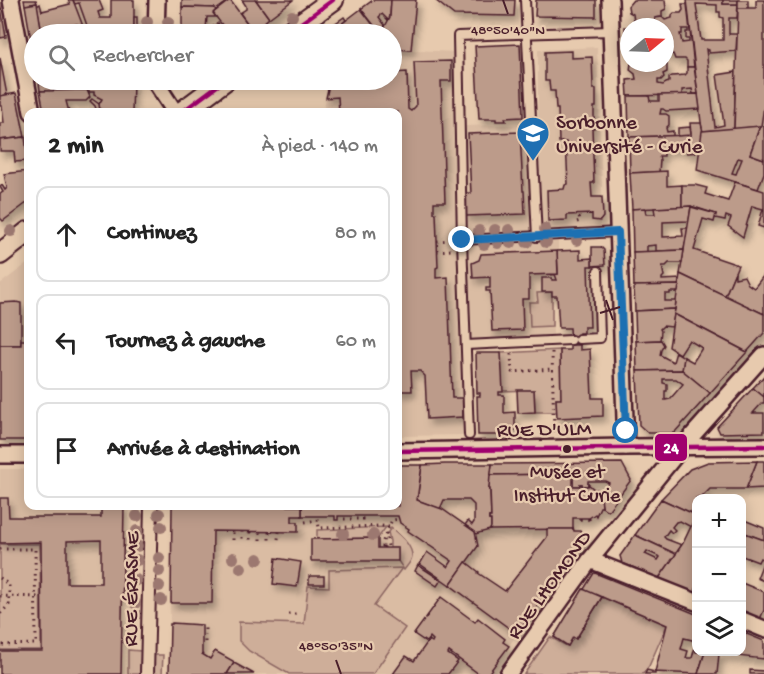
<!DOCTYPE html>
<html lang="fr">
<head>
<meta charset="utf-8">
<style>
	:root { --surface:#fff; --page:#f2f2f2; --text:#222; --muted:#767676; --line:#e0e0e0 }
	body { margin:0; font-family:"Gochi Hand",sans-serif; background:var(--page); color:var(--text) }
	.controls { position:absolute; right:18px; bottom:18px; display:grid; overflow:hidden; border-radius:12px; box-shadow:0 3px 15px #0003 }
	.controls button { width:54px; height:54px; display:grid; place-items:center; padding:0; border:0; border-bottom:2px solid var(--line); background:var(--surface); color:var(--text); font:30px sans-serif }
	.compass { position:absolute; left:620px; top:18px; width:54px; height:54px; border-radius:50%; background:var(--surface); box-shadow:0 3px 15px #0003; rotate:71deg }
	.stop { position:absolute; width:18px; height:18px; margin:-14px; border:4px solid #1f6fb2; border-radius:50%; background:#fff }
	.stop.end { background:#1f6fb2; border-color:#fff; box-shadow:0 2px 6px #0008 }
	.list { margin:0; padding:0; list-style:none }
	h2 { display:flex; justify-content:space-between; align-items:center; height:78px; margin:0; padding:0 24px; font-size:26px }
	h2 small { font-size:20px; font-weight:400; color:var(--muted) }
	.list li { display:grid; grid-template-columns:39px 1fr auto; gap:18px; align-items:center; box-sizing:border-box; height:96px; margin:0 12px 12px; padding:0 12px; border:2px solid var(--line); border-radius:12px }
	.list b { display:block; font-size:22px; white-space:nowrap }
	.list em { font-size:20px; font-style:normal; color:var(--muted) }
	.icon { flex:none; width:33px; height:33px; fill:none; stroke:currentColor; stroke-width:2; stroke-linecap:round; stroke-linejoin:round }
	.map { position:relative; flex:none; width:764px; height:674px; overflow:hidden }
	.search { position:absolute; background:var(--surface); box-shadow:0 3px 15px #0003; left:24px; top:24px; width:378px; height:66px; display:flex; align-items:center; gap:15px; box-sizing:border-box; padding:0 21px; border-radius:33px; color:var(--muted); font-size:22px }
	.panel { position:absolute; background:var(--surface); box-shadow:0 3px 15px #0003; left:24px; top:108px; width:378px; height:402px; border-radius:12px }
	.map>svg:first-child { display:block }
	.built { fill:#dabca3 }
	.green { fill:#ceae99; stroke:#8c6662; stroke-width:1.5 }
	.building { fill:#bc9b8a; stroke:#4a1f2b; stroke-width:1.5; fill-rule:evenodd; filter:url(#shadow) }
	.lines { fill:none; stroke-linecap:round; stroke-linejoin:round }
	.service-casing { stroke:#4a1f2b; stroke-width:12 }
	.pedestrian-casing { stroke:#4a1f2b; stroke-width:16 }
	.minor-casing { stroke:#4a1f2b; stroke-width:20 }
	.tertiary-casing { stroke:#4a1f2b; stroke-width:24 }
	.path { stroke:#4a1f2b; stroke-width:3; stroke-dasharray:1.5 4.5; stroke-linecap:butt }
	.service { stroke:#e7caae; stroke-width:8 }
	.pedestrian { stroke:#e7caae; stroke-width:12 }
	.minor { stroke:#e7caae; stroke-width:15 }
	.tertiary { stroke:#e7caae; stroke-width:20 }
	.bus-1-casing { stroke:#e7caae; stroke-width:9 }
	.bus-1 { stroke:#a0006e; stroke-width:4.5 }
	.tree { fill:#9c786f }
	.route { stroke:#1f6fb2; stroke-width:8 }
	.ticks { fill:none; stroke:#4a1f2b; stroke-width:2 }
	.bus-dot { fill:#4a1f2b; stroke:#e7caae; stroke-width:2 }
	.labels { text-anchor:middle; stroke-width:4.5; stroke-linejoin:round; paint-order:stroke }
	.bus-label { font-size:20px; fill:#4a1f2b; stroke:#e7caae }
	.poi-label { font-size:21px; fill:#4a1f2b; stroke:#e7caae; text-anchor:start }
	.street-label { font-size:21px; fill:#4a1f2b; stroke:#e7caae }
	.ticks-label { font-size:15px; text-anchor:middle; fill:#4a1f2b; stroke:#e7caae; stroke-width:4.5; stroke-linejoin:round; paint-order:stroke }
	.line-badge { stroke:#e7caae; stroke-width:2 }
	.badge-label { font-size:16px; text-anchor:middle; font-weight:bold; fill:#fff }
</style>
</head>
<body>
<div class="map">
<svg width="764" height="674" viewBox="0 0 764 674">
	<defs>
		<filter id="shadow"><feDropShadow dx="3.5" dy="6" stdDeviation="3" flood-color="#0004"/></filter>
	</defs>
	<rect width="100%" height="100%" fill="#e7caae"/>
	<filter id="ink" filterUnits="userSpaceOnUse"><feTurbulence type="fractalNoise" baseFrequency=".0167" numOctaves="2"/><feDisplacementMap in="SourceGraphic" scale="12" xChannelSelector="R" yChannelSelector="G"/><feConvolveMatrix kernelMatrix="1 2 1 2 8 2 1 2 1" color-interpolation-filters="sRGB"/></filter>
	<g filter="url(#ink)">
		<g class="built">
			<path d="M 597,47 L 603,217 L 600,220 L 600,227 L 558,231 L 558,274 L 555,276 L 542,278 L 542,292 L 552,292 L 553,337 L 470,342 L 464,126 L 538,124 L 538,50 Z"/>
			<path d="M 392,49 L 456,52 L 469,435 L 398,436 L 398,112 L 323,112 L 330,80 L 392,80 Z"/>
			<path d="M 28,263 L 28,440 L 0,440 L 0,284 Z"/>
			<path d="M 492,464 L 489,488 L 490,530 L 573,529 L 573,527 L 574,531 L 580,531 L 588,538 L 488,674 L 169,674 L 172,506 L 398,506 L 398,465 Z"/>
			<path d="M 0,469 L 28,469 L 28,506 L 124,506 L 121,674 L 0,674 Z"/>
		</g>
		<g class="green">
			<path d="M 552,292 L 552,326 L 530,327 L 529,302 L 538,302 L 537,293 Z"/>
			<path d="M 560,350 L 561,399 L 556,399 L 557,412 L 535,412 L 534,390 L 502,391 L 501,353 Z"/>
			<path d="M 386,527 L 378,538 L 317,539 L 317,530 Z"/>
			<path d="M 391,528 C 399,534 412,545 412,556 C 412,561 407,566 404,570 L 398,561 L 398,548 L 390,548 L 390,541 L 388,532 Z"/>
			<path d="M 0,544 L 40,544 L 41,650 L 0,650 Z"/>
			<path d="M 402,568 L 374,606 L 405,628 L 373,674 L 289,674 L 249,651 L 239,641 L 239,622 L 304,624 L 308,586 L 329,587 L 329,570 Z"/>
			<path d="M 602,597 L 667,625 L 649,666 L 643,674 L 524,674 L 550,637 L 567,646 L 573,637 L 576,638 Z"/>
			<path d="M 128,650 L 141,651 L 140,674 L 128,674 Z"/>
			<path d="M 154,655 L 163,655 L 162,674 L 154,674 Z"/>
		</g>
		<g class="building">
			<path d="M 24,0 L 36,0 L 37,3 L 25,5 Z"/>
			<path d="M 68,0 L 73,0 L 86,34 L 71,34 L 80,32 L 77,24 L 42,34 L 37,6 L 40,4 L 42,11 L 70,4 Z"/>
			<path d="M 73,0 L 99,0 L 103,10 L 98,12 L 100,18 L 111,18 L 111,0 L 134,0 L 134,34 L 90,34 L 79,3 L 75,4 Z"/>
			<path d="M 182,0 L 230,0 L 216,10 L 214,8 L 182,7 Z"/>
			<path d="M 230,0 L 253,31 L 248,34 L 229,34 L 213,13 Z"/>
			<path d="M 242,0 L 256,0 L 269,18 L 253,31 L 240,13 L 246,9 L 246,6 Z"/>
			<path d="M 256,0 L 293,0 L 269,18 Z"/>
			<path d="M 373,0 L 391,0 L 390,17 L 388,20 L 382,14 L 379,17 L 385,25 L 381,34 L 361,9 Z"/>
			<path d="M 391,0 L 416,0 L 411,50 L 392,49 L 392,34 L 381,34 L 390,17 Z"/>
			<path d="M 435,0 L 515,0 L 514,16 L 454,15 Z"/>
			<path d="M 536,0 L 596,0 L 596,17 L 535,16 Z"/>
			<path d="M 633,0 L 665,0 L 666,9 L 662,11 L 662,17 L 655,18 L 654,25 L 647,25 L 647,20 L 634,21 L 633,14 L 629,12 L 628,6 Z"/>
			<path d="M 687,0 L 723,0 L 723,4 L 738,4 L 737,18 L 729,18 L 729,34 L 737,34 L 736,51 L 709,53 L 709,50 L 706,49 L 715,127 L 724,125 L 717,75 L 736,72 L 734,129 L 702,131 ZM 696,4 L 717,5 L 717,12 L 720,12 L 720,17 L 723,18 L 723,40 L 701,40 Z"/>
			<rect x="723" y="0" width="15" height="4"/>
			<path d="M 738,0 L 748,0 L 748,9 L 738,8 Z"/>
			<path d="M 756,0 L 764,0 L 764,106 L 761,126 L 734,129 L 738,8 L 756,8 Z"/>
			<path d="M 0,3 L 6,37 L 0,38 Z"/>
			<path d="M 37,3 L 42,34 L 34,34 L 34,51 L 33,52 L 25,5 Z"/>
			<path d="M 682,4 L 687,4 L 694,67 L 687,67 L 687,61 L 685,59 L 675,59 L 673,54 L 665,55 L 665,27 L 631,27 L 634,27 L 634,21 L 647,20 L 647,25 L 654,25 L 655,18 L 662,17 L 665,20 L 672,18 L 672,15 L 674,13 L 681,13 L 683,10 ZM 682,29 L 688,29 L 688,32 L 686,32 L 686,39 L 689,39 L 689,42 L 682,43 L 680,34 L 682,34 Z"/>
			<path d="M 182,7 L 214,8 L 216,10 L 213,13 L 216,17 L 207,17 L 206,30 L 182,30 Z"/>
			<path d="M 361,9 L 380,34 L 369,34 L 368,33 L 367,34 L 335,34 L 332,31 Z"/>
			<rect x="134" y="17" width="3" height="17"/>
			<path d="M 344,17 L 346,20 L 332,31 L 330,27 Z"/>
			<path d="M 218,23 L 221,28 L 223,26 L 229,34 L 212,34 L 213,34 L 211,31 L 212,27 Z"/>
			<path d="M 625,27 L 629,27 L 629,48 L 626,48 Z"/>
			<path d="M 182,30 L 206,30 L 204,34 L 181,34 Z"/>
			<path d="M 520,44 L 523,117 L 505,118 L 506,121 L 496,121 L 496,119 L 479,119 L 475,46 Z"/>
			<path d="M 571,51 L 571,58 L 592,57 L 593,86 L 593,89 L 596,89 L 596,107 L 594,107 L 594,128 L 592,128 L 594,183 L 591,183 L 592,197 L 602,197 L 603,217 L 600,221 L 592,220 L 592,214 L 567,215 L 567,220 L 548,221 L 547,190 L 564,189 L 565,185 L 568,184 L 566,142 L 559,142 L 558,109 L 556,109 L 555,91 L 550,91 L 549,81 L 545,81 L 545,52 Z"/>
			<path d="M 0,58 L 7,95 L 0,96 Z"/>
			<path d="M 451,61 L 451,81 L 441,81 L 445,202 L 434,202 L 434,213 L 436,213 L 438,267 L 436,268 L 436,278 L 448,277 L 452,398 L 463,398 L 463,417 L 427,419 L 425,376 L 420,371 L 411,371 L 412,391 L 398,391 L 398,112 L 339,112 L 338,97 L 326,98 L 330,80 L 392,80 L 392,73 L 407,72 L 408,109 L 411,111 L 416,106 L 414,62 Z"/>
			<path d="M 631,63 L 665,63 L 667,64 L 667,72 L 663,74 L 664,77 L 661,80 L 658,80 L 658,84 L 663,85 L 666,83 L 669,82 L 669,78 L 672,76 L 685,75 L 687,73 L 687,67 L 694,67 L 698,94 L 693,94 L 692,89 L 682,90 L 682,95 L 628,96 L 627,80 L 636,79 L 635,74 L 630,70 Z"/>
			<path d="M 57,80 L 98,80 L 87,90 L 40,91 L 39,83 Z"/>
			<path d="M 108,80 L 133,80 L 133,84 L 108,83 Z"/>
			<path d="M 94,83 L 133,84 L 132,112 L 100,112 L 99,104 L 102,99 L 94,95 L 94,92 L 89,92 L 89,95 L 87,90 Z"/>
			<path d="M 87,90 L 90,97 L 86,101 L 66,101 L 69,112 L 44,112 L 40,91 Z"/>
			<path d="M 16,93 L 25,137 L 0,140 L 0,123 L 4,123 L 2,106 L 0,106 L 0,96 Z"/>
			<path d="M 698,94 L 700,109 L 666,111 L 663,109 L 661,109 L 660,114 L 666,114 L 669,116 L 669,125 L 666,128 L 667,132 L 673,131 L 673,136 L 629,137 L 628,96 L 649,96 L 650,101 L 659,101 L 659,95 Z"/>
			<path d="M 92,99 L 99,104 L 100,112 L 97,112 L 95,106 L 90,101 Z"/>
			<path d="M 690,123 L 701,123 L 703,132 L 700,152 L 687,153 L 687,149 L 664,149 L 664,156 L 659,156 L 660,160 L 659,172 L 630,173 L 629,137 L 691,135 Z"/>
			<path d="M 760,126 L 750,154 L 764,159 L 764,173 L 758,189 L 697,170 L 702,131 ZM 738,158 L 742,159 L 736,174 L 732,173 Z"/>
			<path d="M 760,126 L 764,126 L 764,159 L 750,154 Z"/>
			<path d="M 690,127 L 691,135 L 678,136 L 678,128 Z"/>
			<path d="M 520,132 L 523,191 L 524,191 L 525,214 L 466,216 L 465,193 L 471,193 L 468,134 Z"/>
			<path d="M 25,137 L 28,161 L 15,162 L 14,151 L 0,151 L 0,140 Z"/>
			<path d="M 28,171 L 28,202 L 3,221 L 0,218 L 0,194 L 3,192 L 0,187 L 2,185 L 5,190 L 7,188 L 4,174 Z"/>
			<path d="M 667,171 L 667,186 L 682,185 L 682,207 L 632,209 L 630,173 Z"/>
			<path d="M 735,182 L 764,191 L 764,228 L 758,226 L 763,209 L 752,206 L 743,237 L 728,226 L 731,218 L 726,216 L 725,220 L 715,218 L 716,214 L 691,206 L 682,207 L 682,185 L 695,185 L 707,188 L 705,194 L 728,201 Z"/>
			<path d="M 691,206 L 689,221 L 663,222 L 663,237 L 683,236 L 682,228 L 688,228 L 684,250 L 656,251 L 656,245 L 647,246 L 647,252 L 633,252 L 632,209 L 645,208 L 646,214 L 655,214 L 654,208 Z"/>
			<path d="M 691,207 L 716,214 L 714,222 L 703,219 L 694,250 L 738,265 L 725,296 L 680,274 Z"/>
			<path d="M 592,247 L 601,247 L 604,250 L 605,265 L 592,266 Z"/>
			<path d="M 580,250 L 580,259 L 592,258 L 592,266 L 588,266 L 590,327 L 584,327 L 584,333 L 579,333 L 580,345 L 571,345 L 570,328 L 559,328 L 557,296 L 552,296 L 552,292 L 542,292 L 542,278 L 552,278 L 552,280 L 557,280 L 555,274 L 551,275 L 558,274 L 557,251 Z"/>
			<path d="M 684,250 L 682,263 L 669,263 L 666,266 L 662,266 L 664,276 L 662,278 L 662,280 L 680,279 L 679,285 L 634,286 L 633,252 Z"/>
			<path d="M 557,251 L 558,274 L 529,275 L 529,299 L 522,299 L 523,330 L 492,331 L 490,291 L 486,291 L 486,288 L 490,288 L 490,277 L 473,278 L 472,263 L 479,260 L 481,254 Z"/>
			<path d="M 735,272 L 735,278 L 744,276 L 748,284 L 754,288 L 764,275 L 764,314 L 725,296 Z"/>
			<path d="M 680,274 L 764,314 L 764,333 L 747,352 L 674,314 Z"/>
			<path d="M 679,285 L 678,292 L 670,292 L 670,294 L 665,294 L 665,301 L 676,301 L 675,309 L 635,311 L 634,286 Z"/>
			<path d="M 16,302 L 21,303 L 21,345 L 0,345 L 0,303 Z"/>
			<path d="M 675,309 L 672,327 L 663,326 L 660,329 L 661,331 L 660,340 L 636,341 L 635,311 Z"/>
			<path d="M 674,314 L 747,352 L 710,393 L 682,370 L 684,357 L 693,362 L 702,348 L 689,340 L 680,354 L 669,347 Z"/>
			<path d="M 21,340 L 28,340 L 28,440 L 0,440 L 0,345 L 21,345 Z"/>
			<path d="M 661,340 L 664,345 L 661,350 L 660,355 L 673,362 L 676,352 L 684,357 L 682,370 L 637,371 L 636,341 Z"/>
			<path d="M 570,345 L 580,345 L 580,350 L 590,349 L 592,398 L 603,398 L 603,416 L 557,418 L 556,399 L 561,399 L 560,350 L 570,350 Z"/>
			<path d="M 476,353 L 501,353 L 503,392 L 499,392 L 499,395 L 504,395 L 504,413 L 515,412 L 515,430 L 509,430 L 509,434 L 506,435 L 478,435 L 477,396 L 480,396 L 480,393 L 477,393 Z"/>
			<path d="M 682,370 L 710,393 L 674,433 L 648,433 L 639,425 L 637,371 ZM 663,379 L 676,379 L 683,384 L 670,399 L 665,400 L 665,391 L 667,391 L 667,384 L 663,383 Z"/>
			<path d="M 764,376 L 764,397 L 753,388 Z"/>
			<path d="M 753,388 L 764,397 L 764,403 L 762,403 L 753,413 L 764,413 L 764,432 L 720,433 L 717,427 Z"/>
			<path d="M 517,390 L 534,390 L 535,412 L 518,413 Z"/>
			<path d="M 757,461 L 764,461 L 764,488 L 746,489 Z"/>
			<path d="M 757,461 L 746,489 L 710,489 L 701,498 L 696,498 L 696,503 L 691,513 L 661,499 L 690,469 L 708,462 Z"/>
			<path d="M 622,463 L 631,480 L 608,511 L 602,507 L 600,497 L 601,497 L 601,495 L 599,496 L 609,483 L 605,481 L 588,481 L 588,486 L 582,486 L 582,484 L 580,484 L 580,486 L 573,486 L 573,474 L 490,475 L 492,464 Z"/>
			<path d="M 445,464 L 492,464 L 489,489 L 490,489 L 491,517 L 489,517 L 489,520 L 491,520 L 491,527 L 490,530 L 475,534 L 475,532 L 465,525 L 468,521 L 472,525 L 474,522 L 474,505 L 469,500 L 444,500 L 440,509 L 417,500 L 422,465 Z"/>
			<path d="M 398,465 L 422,465 L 417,500 L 442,509 L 475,532 L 478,546 L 450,585 L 420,564 L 427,552 L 448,567 L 452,561 L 408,531 L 409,529 L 400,523 L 398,516 L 338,516 L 338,520 L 335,520 L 335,516 L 302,516 L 302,506 L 398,506 Z"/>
			<path d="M 573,474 L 573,486 L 580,486 L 580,484 L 582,484 L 582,486 L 588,486 L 588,484 L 595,490 L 597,489 L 599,496 L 601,495 L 602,507 L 600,507 L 596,516 L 595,514 L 589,518 L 590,519 L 588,520 L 588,518 L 581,518 L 581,520 L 580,520 L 580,518 L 573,518 L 573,529 L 490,530 L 491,527 L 491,520 L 489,520 L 489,517 L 491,517 L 490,489 L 489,489 L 490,475 Z"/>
			<path d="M 0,498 L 8,498 L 9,517 L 101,517 L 101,506 L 124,506 L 121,674 L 0,674 L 0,651 L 42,651 L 41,542 L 0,543 ZM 101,540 L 101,583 L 67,583 L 67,541 Z"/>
			<path d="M 661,499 L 696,515 L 691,527 L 680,521 L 676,522 L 672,527 L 675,530 L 672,533 L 669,530 L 664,537 L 666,539 L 682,545 L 676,554 L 635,535 Z"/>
			<path d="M 172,506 L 302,506 L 302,516 L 292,516 L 292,522 L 298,522 L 298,532 L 213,531 L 212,603 L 171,603 Z"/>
			<path d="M 696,516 L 696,593 L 659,578 L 683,543 Z"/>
			<path d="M 742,519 L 764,528 L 764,540 L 742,532 Z"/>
			<path d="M 573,527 L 574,531 L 580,531 L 588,538 L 517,634 L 450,585 L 466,562 L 479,572 L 478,573 L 505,591 L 547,537 L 547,529 L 573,529 Z"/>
			<path d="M 742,532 L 764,540 L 764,581 L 757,578 L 764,560 L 760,558 L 758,562 L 742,556 Z"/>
			<path d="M 635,535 L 676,554 L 659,578 L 622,563 L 620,556 ZM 647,551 L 660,557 L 658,560 L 645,554 Z"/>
			<path d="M 378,538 L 378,548 L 398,548 L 398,561 L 311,561 L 311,539 Z"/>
			<path d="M 276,558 L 301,562 L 297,587 L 273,584 Z"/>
			<path d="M 418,565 L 441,580 L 437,586 L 415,571 Z"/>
			<path d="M 594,573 L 595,573 L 696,614 L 696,641 L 684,638 L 681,649 L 688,651 L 686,658 L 692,658 L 696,643 L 696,652 L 705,652 L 698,674 L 655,672 L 655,674 L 645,674 L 647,670 L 655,672 L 667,625 L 602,597 L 576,639 L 573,637 L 568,646 L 554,637 Z"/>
			<rect x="309" y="576" width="15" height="8"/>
			<path d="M 742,583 L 764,592 L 764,610 L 760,619 L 742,611 Z"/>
			<path d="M 583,589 L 602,597 L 576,639 L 573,637 L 568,646 L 554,637 Z"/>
			<path d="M 441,597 L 475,622 L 478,618 L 505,639 L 503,642 L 509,646 L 488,674 L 479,674 L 449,652 L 448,654 L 458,661 L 448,674 L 393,674 L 406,656 L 414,661 L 429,640 L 432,642 L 433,640 L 430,637 L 426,642 L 414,634 Z"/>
			<path d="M 172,623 L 202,625 L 202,654 L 210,659 L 215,651 L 233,661 L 234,663 L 227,674 L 169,674 L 170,624 L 172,624 Z"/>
			<path d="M 742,632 L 764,641 L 764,659 L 719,654 L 717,674 L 698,674 L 705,652 L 742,652 Z"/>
			<path d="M 234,663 L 254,674 L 227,674 Z"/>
			<path d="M 750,670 L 764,671 L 764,674 L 750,674 Z"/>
		</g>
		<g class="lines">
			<g class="service-casing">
				<g id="service">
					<path d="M 525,0 L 537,237"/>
					<path d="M 462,240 L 618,232"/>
					<path d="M 579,339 L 600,338 L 598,271"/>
					<path d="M 466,345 L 571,340"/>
					<path d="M 469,435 L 462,240 L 458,36 L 611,31"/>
				</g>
			</g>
			<g class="pedestrian-casing">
				<path id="pedestrian" d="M 147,674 L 151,506"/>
			</g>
			<g class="minor-casing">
				<g id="minor">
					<path d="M 11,0 L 32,112"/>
					<path d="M 610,0 L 626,447"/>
					<path d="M 156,34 L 157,0"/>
					<path d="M 155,80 L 158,86 L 175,112"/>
					<path d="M 398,451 L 626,447 L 764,446"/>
					<path d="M 0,455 L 28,455"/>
					<path d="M 590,560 L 696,602"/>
					<path d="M 742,620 L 764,629"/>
					<path d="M 508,674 L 590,560 L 682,447 L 764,355"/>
				</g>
			</g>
			<g class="tertiary-casing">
				<g id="tertiary">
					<path d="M 286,34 L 333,0"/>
					<path d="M 182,112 L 225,80"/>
					<path d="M 0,254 L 28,232"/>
				</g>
			</g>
			<g class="path">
				<path d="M 577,222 L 580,221 L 579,215"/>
				<path d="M 437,241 L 453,240"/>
				<path d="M 437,251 L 452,250"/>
				<path d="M 552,352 L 554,433"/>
				<path d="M 511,354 L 512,372 L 552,369"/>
				<path d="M 344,519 L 364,519"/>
				<path d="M 305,522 L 318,520 L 319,528 L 381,526 L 389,527"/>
				<path d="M 242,531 L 242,541"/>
				<path d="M 250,532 L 250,541"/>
				<path d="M 269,532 L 269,540"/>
				<path d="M 278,539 L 279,532"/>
				<path d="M 233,540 L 233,531"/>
				<path d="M 260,540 L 260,531"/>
				<path d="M 383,547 L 383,541 L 386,533"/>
				<path d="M 384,548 L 384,546 L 388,546 L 386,532 L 392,520 L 399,519"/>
				<path d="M 0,549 L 35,549 L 36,644 L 0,645"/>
				<path d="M 0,578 L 9,585 L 9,605 L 0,614"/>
				<path d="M 0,596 L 42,597"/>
				<path d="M 288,614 L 298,614"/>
				<path d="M 205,642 L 205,626"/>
			</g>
			<use href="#service" class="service"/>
			<use href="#pedestrian" class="pedestrian"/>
			<use href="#minor" class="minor"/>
			<use href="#tertiary" class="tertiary"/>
			<g class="bus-1-casing">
				<g id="bus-1">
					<path d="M 286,34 L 333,0"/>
					<path d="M 182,112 L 225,80"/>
					<path d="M 398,451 L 764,446"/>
				</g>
			</g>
			<use href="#bus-1" class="bus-1"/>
		</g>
		<g class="tree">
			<circle cx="292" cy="16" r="6"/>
			<circle cx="147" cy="22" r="6"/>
			<circle cx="168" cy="22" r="6"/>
			<circle cx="545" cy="229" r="6"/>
			<circle cx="495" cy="230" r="6"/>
			<circle cx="509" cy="230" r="6"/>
			<circle cx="11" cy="231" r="6"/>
			<circle cx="479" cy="231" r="6"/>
			<circle cx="577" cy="240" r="6"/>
			<circle cx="527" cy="242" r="6"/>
			<circle cx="546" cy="242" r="6"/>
			<circle cx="498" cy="243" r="6"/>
			<circle cx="511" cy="243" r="6"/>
			<circle cx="484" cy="244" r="6"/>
			<circle cx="159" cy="514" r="6"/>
			<circle cx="137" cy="516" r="6"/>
			<circle cx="161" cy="527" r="6"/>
			<circle cx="137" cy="531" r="6"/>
			<circle cx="343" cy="534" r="6"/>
			<circle cx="373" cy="535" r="6"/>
			<circle cx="137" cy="546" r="6"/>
			<circle cx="159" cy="558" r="6"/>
			<circle cx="233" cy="558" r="6"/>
			<circle cx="258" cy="559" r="6"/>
			<circle cx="137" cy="560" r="6"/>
			<circle cx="241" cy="568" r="6"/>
			<circle cx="159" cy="571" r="6"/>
			<circle cx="136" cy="580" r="6"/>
			<circle cx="159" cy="586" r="6"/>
			<circle cx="161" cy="600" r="6"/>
			<circle cx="135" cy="603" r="6"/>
		</g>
	</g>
	<g class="lines" filter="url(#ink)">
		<path class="route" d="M 462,240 L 618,232 L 626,431"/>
	</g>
	<path class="ticks" d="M 503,0 L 508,14M 606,300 L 613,320M 600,313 L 620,307M 336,660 L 341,674"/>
	<defs>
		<g id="university-pin" transform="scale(1.725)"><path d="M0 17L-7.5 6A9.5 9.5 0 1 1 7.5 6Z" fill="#1f6fb2" stroke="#e7caae"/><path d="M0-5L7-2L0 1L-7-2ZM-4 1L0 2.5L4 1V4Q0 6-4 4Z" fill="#fff"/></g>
	</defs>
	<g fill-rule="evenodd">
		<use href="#university-pin" x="533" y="133"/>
	</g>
	<circle class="bus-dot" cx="567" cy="449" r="5"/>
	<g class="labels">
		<g class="bus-label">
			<text x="567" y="477">Musée et<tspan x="567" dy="24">Institut Curie</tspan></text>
		</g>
		<g class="poi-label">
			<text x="556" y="128">Sorbonne<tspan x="556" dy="24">Université - Curie</tspan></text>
		</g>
		<g class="street-label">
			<text transform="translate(544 428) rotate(-1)" y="7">RUE D'ULM</text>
			<text transform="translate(548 584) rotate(-54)" y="7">RUE LHOMOND</text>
			<text transform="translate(130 589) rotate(-89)" y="7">RUE ÉRASME</text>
		</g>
	</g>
	<g class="ticks-label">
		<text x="508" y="34">48°50'40"N</text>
		<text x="336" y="650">48°50'35"N</text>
	</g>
	<rect class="line-badge" x="654" y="433" width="34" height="29" rx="6" fill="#a0006e"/>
	<g class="badge-label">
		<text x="671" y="453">24</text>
	</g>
</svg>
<div class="controls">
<button>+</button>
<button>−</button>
<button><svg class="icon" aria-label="layers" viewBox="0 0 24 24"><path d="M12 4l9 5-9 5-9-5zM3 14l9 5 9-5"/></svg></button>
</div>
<svg class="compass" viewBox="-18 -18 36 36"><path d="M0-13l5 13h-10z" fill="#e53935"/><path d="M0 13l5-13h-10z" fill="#767676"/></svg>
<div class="stop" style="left:626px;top:431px"></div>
<div class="stop end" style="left:462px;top:240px"></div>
<div class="search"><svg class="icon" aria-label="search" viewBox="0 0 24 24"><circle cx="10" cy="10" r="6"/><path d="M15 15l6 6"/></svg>Rechercher</div>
<section class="panel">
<h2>2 min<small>À pied · 140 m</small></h2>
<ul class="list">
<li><svg class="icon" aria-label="ahead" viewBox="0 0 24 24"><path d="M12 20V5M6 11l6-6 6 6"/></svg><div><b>Continuez</b></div><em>80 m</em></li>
<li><svg class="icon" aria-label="left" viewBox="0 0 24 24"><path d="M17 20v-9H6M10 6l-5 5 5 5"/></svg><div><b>Tournez à gauche</b></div><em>60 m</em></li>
<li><svg class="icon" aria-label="arrive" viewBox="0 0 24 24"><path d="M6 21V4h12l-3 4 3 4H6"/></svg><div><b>Arrivée à destination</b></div></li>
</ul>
</section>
</div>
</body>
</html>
